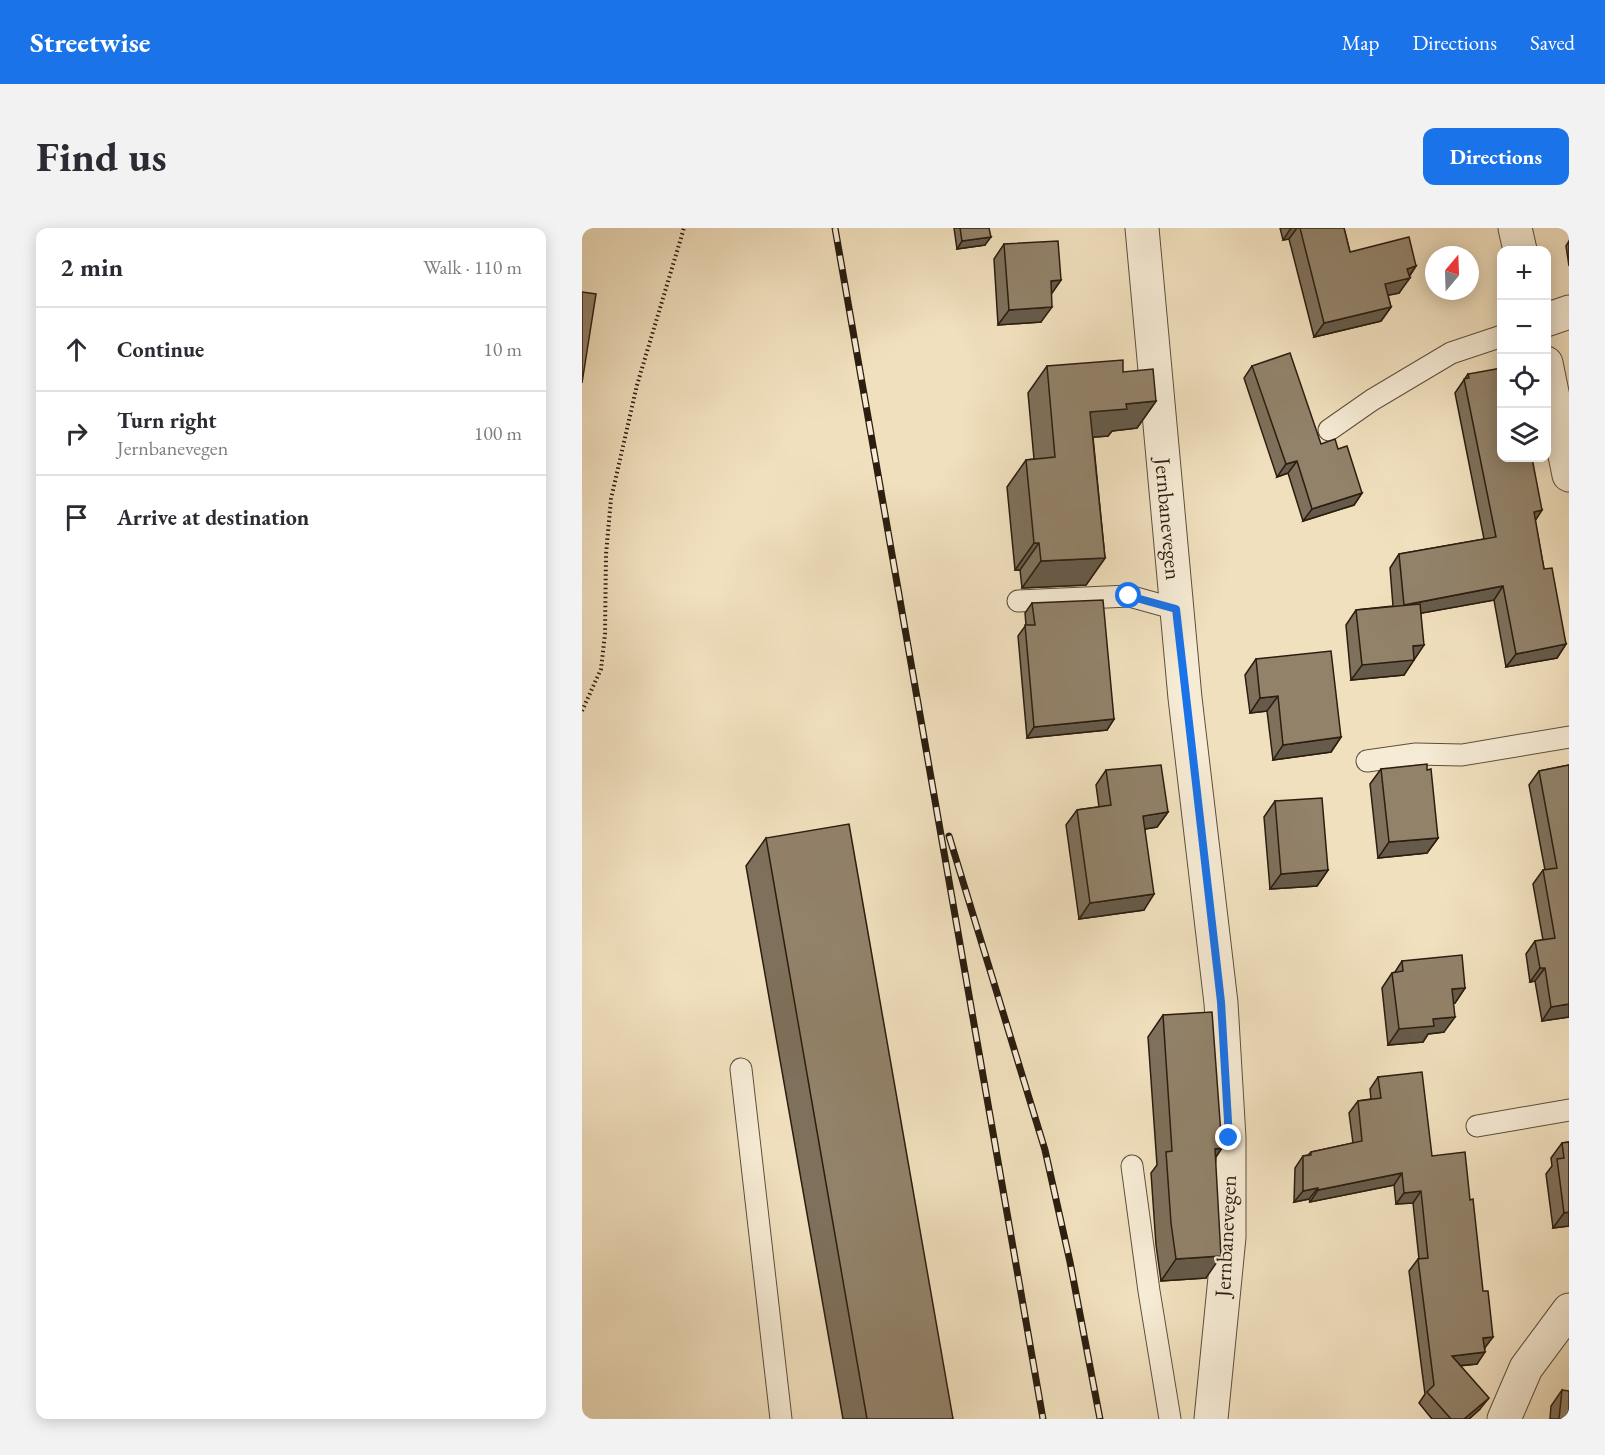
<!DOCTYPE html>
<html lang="en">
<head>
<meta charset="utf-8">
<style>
	:root { --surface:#fff; --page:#f2f2f3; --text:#2b2b33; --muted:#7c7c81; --line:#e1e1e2; --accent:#1a73e8 }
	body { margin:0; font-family:"EB Garamond",serif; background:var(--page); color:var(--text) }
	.controls { position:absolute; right:18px; top:18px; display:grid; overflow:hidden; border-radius:12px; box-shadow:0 3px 15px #0003 }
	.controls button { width:54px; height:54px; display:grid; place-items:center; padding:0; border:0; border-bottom:2px solid var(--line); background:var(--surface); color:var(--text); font:30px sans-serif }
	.compass { position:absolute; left:843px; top:18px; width:54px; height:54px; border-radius:50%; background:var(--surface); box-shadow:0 3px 15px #0003; rotate:19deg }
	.stop { position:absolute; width:18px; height:18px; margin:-14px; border:4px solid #1a73e8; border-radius:50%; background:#fff }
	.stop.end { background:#1a73e8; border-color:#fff; box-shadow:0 2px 6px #0008 }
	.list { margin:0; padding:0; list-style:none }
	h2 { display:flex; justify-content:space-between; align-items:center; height:78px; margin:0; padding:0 24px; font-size:26px }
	h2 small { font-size:20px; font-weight:400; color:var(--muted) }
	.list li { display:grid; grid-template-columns:39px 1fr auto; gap:18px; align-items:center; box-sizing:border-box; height:84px; padding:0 24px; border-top:2px solid var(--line) }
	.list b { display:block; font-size:22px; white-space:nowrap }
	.list p { margin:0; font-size:20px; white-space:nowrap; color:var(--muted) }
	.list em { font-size:20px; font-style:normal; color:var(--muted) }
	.icon { flex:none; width:33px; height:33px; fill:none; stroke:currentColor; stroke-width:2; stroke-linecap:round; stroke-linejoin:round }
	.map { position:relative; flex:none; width:987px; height:1191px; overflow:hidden; border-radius:12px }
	header { display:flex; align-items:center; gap:36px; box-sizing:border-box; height:84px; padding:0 30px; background:var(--accent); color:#fff }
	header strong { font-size:28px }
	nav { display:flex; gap:33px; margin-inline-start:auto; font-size:21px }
	.intro { display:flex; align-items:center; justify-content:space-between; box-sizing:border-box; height:144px; padding:0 36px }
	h1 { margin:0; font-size:42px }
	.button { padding:15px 27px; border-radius:12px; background:var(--accent); color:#fff; font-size:21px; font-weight:700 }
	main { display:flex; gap:36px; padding:0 36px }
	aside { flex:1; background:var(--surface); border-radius:12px; box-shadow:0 3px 15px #0003 }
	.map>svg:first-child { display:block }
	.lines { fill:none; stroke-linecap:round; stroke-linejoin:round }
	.lane-casing { stroke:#5c4e3c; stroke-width:23 }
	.street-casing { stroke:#5c4e3c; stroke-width:35 }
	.path { stroke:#2b1d10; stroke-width:4; stroke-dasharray:1.5 3; stroke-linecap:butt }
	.lane { stroke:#f6ebd5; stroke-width:21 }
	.street { stroke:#f6ebd5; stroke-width:33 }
	.rail-casing { stroke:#2b1d10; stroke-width:7 }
	.rail { stroke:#f6ebd5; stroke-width:4.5; stroke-dasharray:14; stroke-linecap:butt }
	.wall { fill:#7e705b; stroke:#2b1d10; stroke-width:1.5 }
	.shaded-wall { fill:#665b4a; stroke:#2b1d10; stroke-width:1.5 }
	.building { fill:#92826a; stroke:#2b1d10; stroke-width:1.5 }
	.route { stroke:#1a73e8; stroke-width:8 }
	.labels { text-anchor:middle; stroke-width:4.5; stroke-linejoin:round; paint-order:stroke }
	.street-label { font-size:22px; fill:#2b1d10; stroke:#f6ebd5 }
</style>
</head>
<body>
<header>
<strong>Streetwise</strong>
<nav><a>Map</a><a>Directions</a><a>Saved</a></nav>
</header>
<div class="intro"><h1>Find us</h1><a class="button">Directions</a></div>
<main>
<aside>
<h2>2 min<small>Walk · 110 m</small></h2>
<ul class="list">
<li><svg class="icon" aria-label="ahead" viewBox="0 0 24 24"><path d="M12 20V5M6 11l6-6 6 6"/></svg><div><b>Continue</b></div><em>10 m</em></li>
<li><svg class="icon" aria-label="right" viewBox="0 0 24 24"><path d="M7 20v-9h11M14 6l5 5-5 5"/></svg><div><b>Turn right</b><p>Jernbanevegen</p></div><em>100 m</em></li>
<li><svg class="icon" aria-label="arrive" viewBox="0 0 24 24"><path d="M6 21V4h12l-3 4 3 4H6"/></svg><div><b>Arrive at destination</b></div></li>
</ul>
</aside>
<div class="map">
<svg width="987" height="1191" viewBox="0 0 987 1191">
	<rect width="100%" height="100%" fill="#f1e0be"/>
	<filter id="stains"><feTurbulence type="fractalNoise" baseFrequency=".00333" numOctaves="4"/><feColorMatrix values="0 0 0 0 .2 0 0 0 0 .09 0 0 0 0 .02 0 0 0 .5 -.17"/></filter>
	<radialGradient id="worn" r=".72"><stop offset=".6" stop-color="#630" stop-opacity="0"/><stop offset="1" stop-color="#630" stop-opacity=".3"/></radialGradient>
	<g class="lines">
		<g class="lane-casing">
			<g id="lane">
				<path d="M 747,202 L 790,172 L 869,125 L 920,108"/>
				<path d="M 436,373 L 547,368 L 594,381"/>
				<path d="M 785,533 L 834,526 L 880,527 L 987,509"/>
				<path d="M 159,841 L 199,1191"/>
				<path d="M 895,898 L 987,882"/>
				<path d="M 550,938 L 567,1063 L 588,1191"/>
			</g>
		</g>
		<g class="street-casing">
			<g id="street">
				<path id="s1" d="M 560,0 L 603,470 L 639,775 L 647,910 L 647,1009 L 629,1191"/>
				<path d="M 933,0 L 938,22"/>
				<path d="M 964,92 L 987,84"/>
				<path d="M 964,135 L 987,247"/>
				<path d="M 922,1191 L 944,1140 L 987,1082"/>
			</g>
		</g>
		<path class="path" d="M 0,483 L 19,441 L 23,406 L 24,326 L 29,271 L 55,157 L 102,0"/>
		<use href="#lane" class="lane"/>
		<use href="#street" class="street"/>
		<g class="rail-casing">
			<g id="rail">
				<path d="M 253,0 L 461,1191"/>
				<path d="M 367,608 L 463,922 L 488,1034 L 518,1191"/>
			</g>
		</g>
		<use href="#rail" class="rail"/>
	</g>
	<g class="wall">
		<path d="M 372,0 L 407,0 L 403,17 L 375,21 Z"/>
		<path d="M 698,0 L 762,0 L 768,24 L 834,38 L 817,65 L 806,67 L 809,79 L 799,93 L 732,109 L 707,11 L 701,12 Z"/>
		<path d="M 987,13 L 987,38 L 984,18 Z"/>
		<path d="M 422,16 L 479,52 L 469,66 L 459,94 L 416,97 L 412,31 Z"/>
		<path d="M 465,138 L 541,144 L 574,173 L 555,200 L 530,203 L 526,208 L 511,209 L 523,330 L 504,357 L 440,360 L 438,342 L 433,342 L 425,259 L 444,232 L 452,231 L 446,165 Z"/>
		<path d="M 670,138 L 739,216 L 756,221 L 780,265 L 772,277 L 721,293 L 706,245 L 695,249 L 662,150 Z"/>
		<path d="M 886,146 L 960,282 L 953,292 L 962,341 L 984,416 L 975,430 L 924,439 L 912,372 L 839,385 L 832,431 L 822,447 L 769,452 L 764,397 L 774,382 L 811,378 L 808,340 L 817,326 L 902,311 L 873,165 Z"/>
		<path d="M 450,375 L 532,491 L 525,502 L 445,510 L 436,408 L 444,397 L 443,385 Z"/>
		<path d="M 674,431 L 759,509 L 749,524 L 691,532 L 685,483 L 668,485 L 663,447 Z"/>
		<path d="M 987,537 L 987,789 L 960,793 L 953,753 L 948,754 L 944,726 L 953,713 L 961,712 L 951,656 L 961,642 L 963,642 L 947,557 L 957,543 Z"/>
		<path d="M 799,541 L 856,610 L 845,625 L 796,630 L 788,556 Z"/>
		<path d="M 524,542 L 586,584 L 575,599 L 563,601 L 562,682 L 497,691 L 484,597 L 495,582 L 517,579 L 514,557 Z"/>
		<path d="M 693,573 L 746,642 L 735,658 L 688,661 L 682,589 Z"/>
		<path d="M 184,610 L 371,1191 L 261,1191 L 164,638 Z"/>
		<path d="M 820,733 L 883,760 L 873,775 L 871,775 L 862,804 L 846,806 L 841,814 L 806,817 L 800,760 L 810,745 L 813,744 Z"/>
		<path d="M 581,787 L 640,920 L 634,929 L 624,1050 L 579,1053 L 574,1017 L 569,945 L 575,937 L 566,809 Z"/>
		<path d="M 796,849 L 850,928 L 903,1121 L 895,1136 L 878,1138 L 898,1181 L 887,1191 L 850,1191 L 837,1175 L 843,1166 L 827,1043 L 836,1031 L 837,1031 L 831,975 L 814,976 L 812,957 L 728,974 L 727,971 L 712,974 L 713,940 L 721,928 L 726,927 L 729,924 L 771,915 L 767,885 L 776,873 L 789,871 L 788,861 Z"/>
		<path d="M 987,914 L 987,998 L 971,1000 L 964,946 L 970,938 L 969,930 L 980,915 Z"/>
		<path d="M 980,1162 L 987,1191 L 968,1191 L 969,1178 Z"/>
	</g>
	<g class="shaded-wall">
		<path d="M 709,0 L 715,0 L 707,11 L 701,12 Z"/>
		<path d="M 409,9 L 403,17 L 375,21 L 380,13 Z"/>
		<path d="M 834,38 L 825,51 L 828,50 L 817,65 L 793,70 L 803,56 L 825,41 Z"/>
		<path d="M 479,52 L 468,68 L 469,53 Z"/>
		<path d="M 470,79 L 459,94 L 416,97 L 427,82 Z"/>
		<path d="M 809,79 L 799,93 L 732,109 L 742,95 Z"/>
		<path d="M 574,173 L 555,200 L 530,203 L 526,208 L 489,211 L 508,184 L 544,176 Z"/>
		<path d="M 715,233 L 706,245 L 695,249 L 704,236 Z"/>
		<path d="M 780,265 L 772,277 L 721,293 L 730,281 Z"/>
		<path d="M 960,282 L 951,296 L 952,284 Z"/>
		<path d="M 452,315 L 457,315 L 438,342 L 433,342 Z"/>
		<path d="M 523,330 L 504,357 L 440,360 L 459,333 Z"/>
		<path d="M 921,358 L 912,372 L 813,390 L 822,377 Z"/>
		<path d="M 984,416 L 975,430 L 924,439 L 934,426 Z"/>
		<path d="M 842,417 L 822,447 L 769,452 L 780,437 L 831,418 Z"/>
		<path d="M 696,468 L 685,483 L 668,485 L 678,470 Z"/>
		<path d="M 532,491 L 525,502 L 445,510 L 452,499 Z"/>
		<path d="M 759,509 L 749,524 L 691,532 L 701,517 Z"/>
		<path d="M 586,584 L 575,599 L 550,603 L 561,588 Z"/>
		<path d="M 856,610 L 845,625 L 796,630 L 807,614 Z"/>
		<path d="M 746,642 L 735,658 L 688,661 L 699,646 Z"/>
		<path d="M 572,666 L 562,682 L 497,691 L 508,675 Z"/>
		<path d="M 958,740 L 963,740 L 953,753 L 948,754 Z"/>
		<path d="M 883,760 L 873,775 L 859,776 L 870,761 Z"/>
		<path d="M 987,776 L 987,789 L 960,793 L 969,779 Z"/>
		<path d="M 873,789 L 862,804 L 846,806 L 841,814 L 806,817 L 817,801 L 851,791 Z"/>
		<path d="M 640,920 L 624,942 L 633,921 Z"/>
		<path d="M 820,945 L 812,957 L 728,974 L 736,962 Z"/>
		<path d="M 736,960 L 727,971 L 712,974 L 721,963 Z"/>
		<path d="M 839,963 L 831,975 L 814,976 L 822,965 Z"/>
		<path d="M 987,984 L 987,998 L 971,1000 L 982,985 Z"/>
		<path d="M 639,1028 L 624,1050 L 579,1053 L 594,1031 Z"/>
		<path d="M 911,1109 L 902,1121 L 901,1110 Z"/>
		<path d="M 903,1124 L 895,1136 L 861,1139 L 870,1128 Z"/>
		<path d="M 907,1170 L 898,1181 L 887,1191 L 882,1191 Z"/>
	</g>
	<g class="building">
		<path d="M 378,0 L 407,0 L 409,9 L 380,13 Z"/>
		<path d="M 718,0 L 762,0 L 768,24 L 827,9 L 834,38 L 825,41 L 828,50 L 803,56 L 809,79 L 742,95 Z"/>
		<path d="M 476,13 L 479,52 L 469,53 L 470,79 L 427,82 L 422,16 Z"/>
		<path d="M 0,64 L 14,66 L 0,155 Z"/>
		<path d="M 708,125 L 739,216 L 753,211 L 756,221 L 765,218 L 780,265 L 730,281 L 715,233 L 704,236 L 670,138 Z"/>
		<path d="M 541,132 L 541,144 L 571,141 L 574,173 L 544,176 L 545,181 L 508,184 L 523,330 L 459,333 L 457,315 L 452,315 L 444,232 L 473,229 L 465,138 Z"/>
		<path d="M 920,140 L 920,230 L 950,230 L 960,282 L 952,284 L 962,341 L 970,340 L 984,416 L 934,426 L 921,358 L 822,377 L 817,326 L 914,309 L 882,151 L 887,150 L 886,146 Z"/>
		<path d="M 521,372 L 532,491 L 452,499 L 443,397 L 453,397 L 450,375 Z"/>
		<path d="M 838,376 L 842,417 L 831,418 L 832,432 L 780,437 L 774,382 Z"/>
		<path d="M 749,423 L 759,509 L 701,517 L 696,468 L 678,470 L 674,431 Z"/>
		<path d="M 845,536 L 845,542 L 849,541 L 856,610 L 807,614 L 799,541 Z"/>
		<path d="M 579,537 L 586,584 L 561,588 L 572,666 L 508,675 L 495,582 L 529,577 L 524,542 Z"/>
		<path d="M 987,537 L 987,776 L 969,779 L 963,740 L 958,740 L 953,713 L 973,710 L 961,642 L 975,640 L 957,543 Z"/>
		<path d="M 740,570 L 746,642 L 699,646 L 693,573 Z"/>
		<path d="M 267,596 L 371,1191 L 285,1191 L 184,610 Z"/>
		<path d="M 880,727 L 883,760 L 870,761 L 873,789 L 851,791 L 852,798 L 817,801 L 810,745 L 821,743 L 820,733 Z"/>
		<path d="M 630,784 L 640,920 L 633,921 L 639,1028 L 594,1031 L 589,995 L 584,924 L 590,923 L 581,787 Z"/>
		<path d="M 840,844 L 850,928 L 883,924 L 888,972 L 891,971 L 901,1063 L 906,1063 L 911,1109 L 901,1110 L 903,1124 L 870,1128 L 907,1170 L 882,1191 L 869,1191 L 845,1164 L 852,1157 L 836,1031 L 846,1030 L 839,963 L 822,965 L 820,945 L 736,962 L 736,960 L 721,963 L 721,928 L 729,927 L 729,924 L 780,913 L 776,873 L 799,870 L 796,849 Z"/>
		<path d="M 987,914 L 987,984 L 982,985 L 975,931 L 982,930 L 980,915 Z"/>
		<path d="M 980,1162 L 987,1163 L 987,1191 L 977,1191 Z"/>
	</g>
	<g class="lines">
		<path class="route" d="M 547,368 L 594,381 L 639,774 L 647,910"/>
	</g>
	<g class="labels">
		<g class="street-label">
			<text dy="8" stroke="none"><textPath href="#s1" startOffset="292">Jernbanevegen</textPath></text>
			<text transform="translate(643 1008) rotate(-87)" y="8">Jernbanevegen</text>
		</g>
	</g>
	<rect width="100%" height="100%" filter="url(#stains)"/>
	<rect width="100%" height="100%" fill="url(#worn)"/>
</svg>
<div class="controls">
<button>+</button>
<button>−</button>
<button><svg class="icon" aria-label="locate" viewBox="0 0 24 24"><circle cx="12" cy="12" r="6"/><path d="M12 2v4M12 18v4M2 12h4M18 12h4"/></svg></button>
<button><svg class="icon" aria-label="layers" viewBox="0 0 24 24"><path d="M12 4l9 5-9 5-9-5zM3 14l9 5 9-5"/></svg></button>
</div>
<svg class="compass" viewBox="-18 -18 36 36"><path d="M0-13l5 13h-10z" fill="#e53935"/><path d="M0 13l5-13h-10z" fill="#7c7c81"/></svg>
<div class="stop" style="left:547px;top:368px"></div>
<div class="stop end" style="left:647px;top:910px"></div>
</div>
</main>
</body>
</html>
